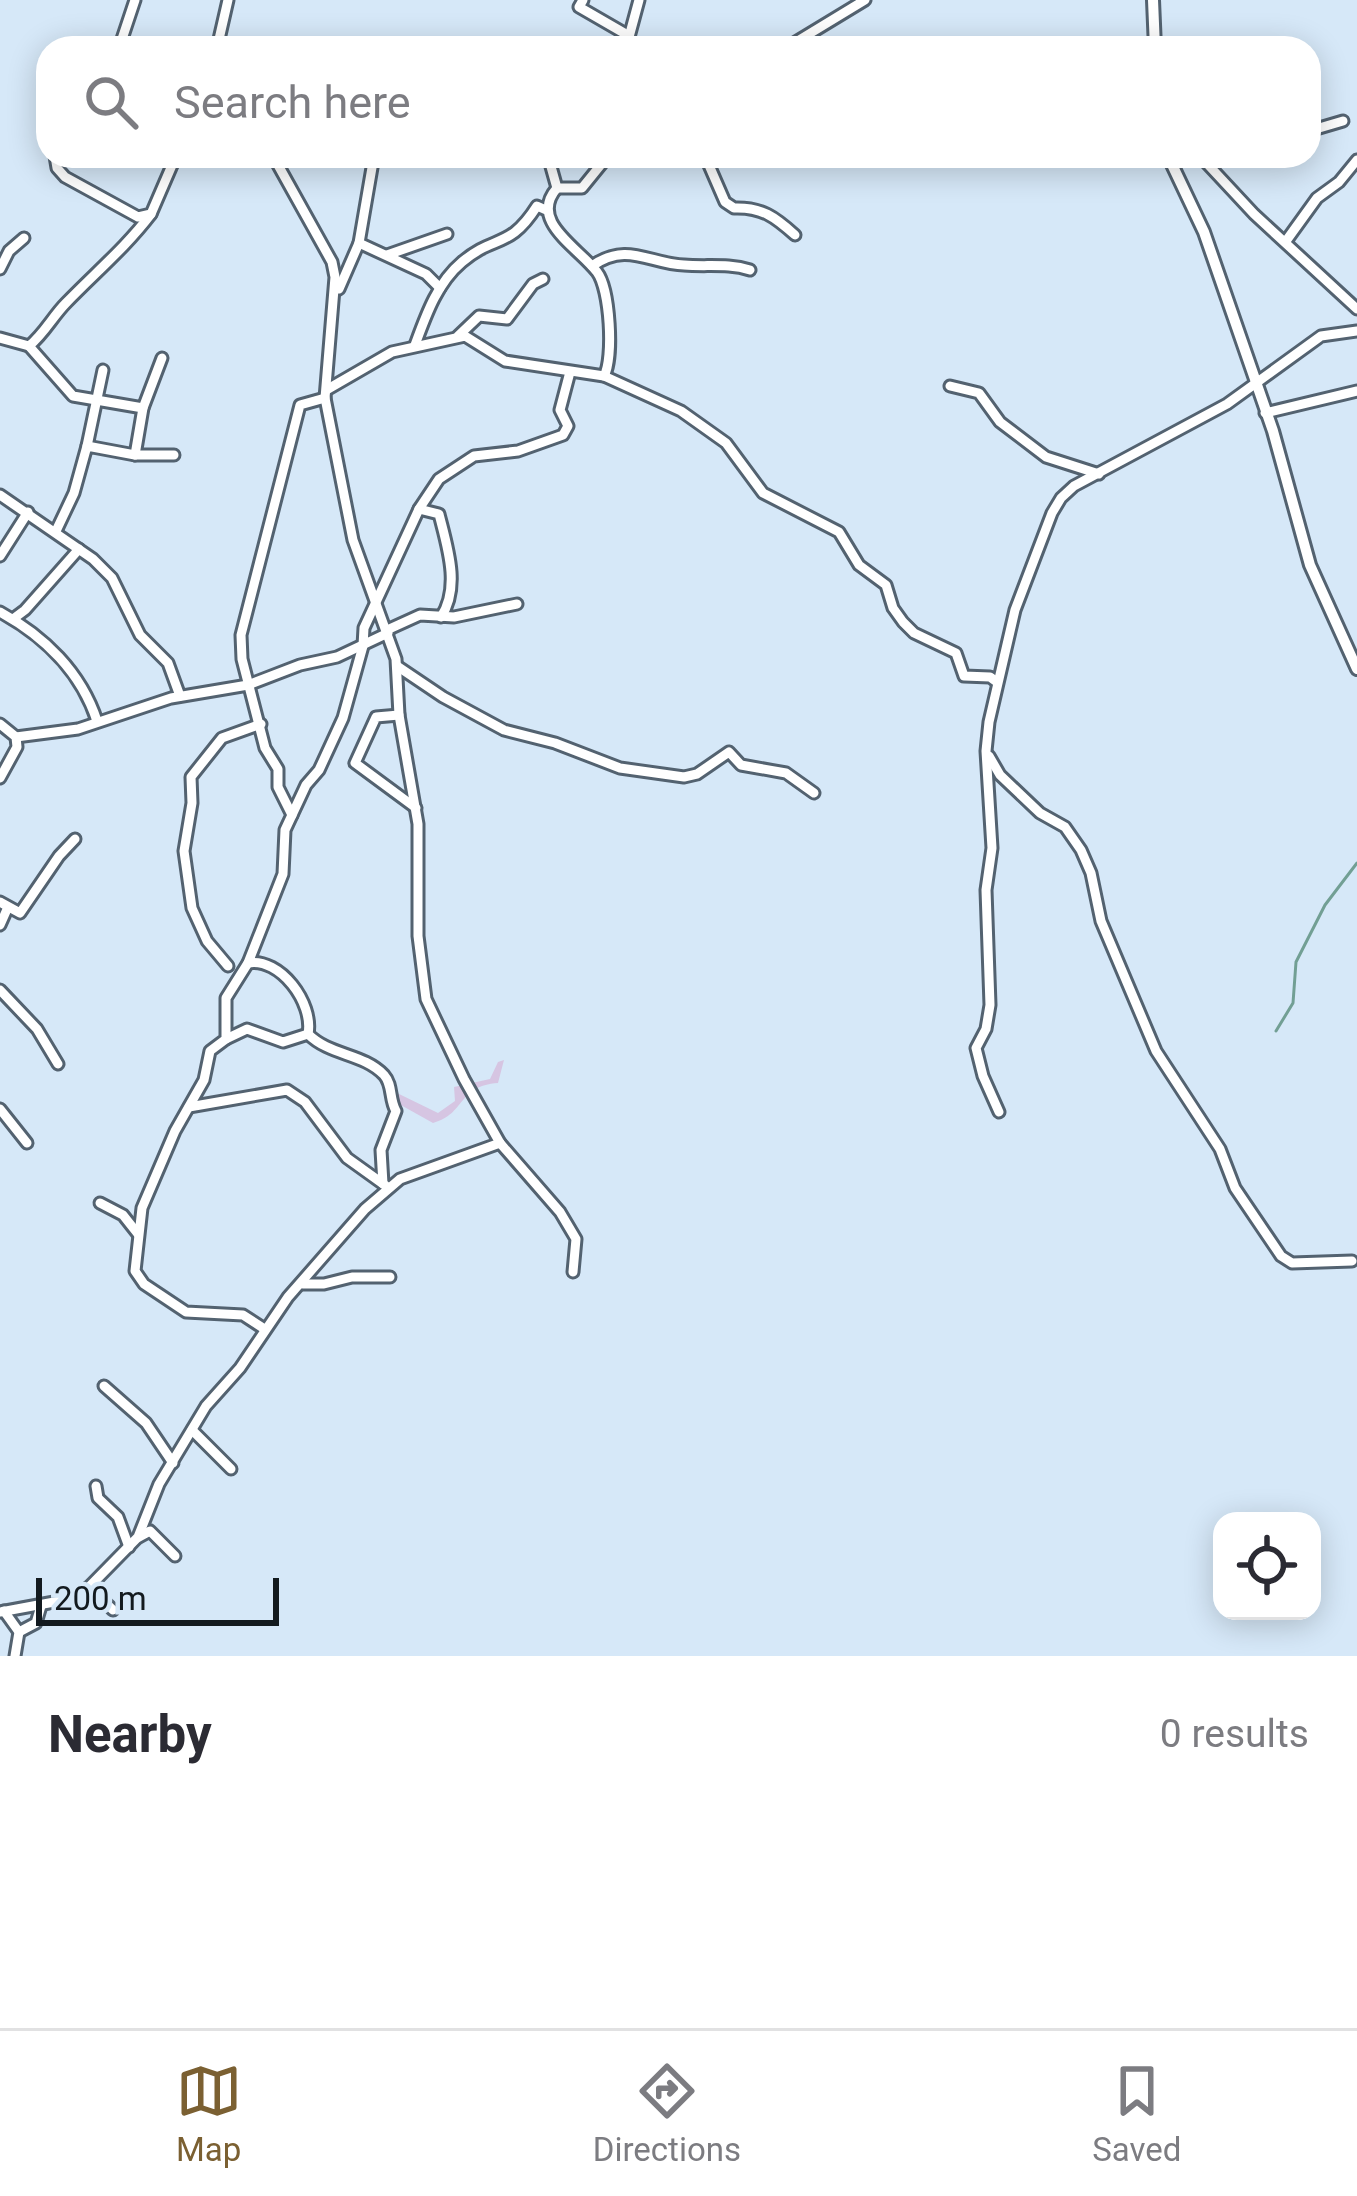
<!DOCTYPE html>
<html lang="en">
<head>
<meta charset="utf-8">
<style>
	:root { --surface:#fff; --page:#f2f2f3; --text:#2b2b33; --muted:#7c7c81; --line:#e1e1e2; --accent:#7b6032 }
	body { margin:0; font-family:Roboto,sans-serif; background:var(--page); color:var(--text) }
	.controls { position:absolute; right:36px; bottom:36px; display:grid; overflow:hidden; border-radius:24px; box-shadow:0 6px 30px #0003 }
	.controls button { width:108px; height:108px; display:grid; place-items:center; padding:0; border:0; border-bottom:3px solid var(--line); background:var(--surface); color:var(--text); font:60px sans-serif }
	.scale { position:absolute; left:36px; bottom:30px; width:243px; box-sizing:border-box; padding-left:12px; border:6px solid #131a1f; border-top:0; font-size:33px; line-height:42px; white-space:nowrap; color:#131a1f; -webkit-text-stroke:9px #d6e8f8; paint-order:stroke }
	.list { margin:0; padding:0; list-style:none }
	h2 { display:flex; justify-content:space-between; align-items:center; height:156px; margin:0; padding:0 48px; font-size:51px }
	h2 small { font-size:39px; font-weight:400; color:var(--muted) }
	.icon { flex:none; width:66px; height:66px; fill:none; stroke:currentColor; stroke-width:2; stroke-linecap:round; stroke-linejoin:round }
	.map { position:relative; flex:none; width:1357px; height:1656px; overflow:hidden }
	.search { position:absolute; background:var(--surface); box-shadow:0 6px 30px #0003; left:36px; right:36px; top:36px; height:132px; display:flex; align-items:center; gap:30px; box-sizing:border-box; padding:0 42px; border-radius:36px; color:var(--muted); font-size:45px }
	.sheet { height:372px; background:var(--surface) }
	nav { display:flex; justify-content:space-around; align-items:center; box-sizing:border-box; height:168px; border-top:3px solid var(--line); background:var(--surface); font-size:33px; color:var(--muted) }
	nav a { display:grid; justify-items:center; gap:6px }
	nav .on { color:var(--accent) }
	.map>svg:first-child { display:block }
	.green { fill:#d6c5e2 }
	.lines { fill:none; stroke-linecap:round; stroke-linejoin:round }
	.stream { stroke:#729f94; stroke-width:3 }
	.minor-casing { stroke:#536270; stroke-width:15 }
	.tertiary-casing { stroke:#536270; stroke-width:16 }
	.minor { stroke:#fff; stroke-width:9 }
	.tertiary { stroke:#fff; stroke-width:10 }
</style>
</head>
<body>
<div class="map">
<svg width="1357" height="1656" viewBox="0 0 1357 1656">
	<rect width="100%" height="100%" fill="#d6e8f8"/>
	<path class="green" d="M 504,1060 L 498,1083 C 457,1086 466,1114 433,1123 L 390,1099 L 397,1093 L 438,1113 L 455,1101 L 454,1087 L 490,1079 L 498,1062 Z"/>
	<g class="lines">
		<path class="stream" d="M 1276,1031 L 1293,1003 L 1296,962 L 1325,905 L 1357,863"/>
		<g class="minor-casing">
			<g id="minor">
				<path d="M 583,0 L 579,7 L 624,33 L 628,43"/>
				<path d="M 629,37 L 639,0"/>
				<path d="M 119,48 L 135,0"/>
				<path d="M 217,48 L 228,0"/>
				<path d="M 786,48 L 865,0"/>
				<path d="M 1309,131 L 1343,121"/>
				<path d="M 55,156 L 57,168 L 65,177 L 138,217 L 151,214 L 176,156"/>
				<path d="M 548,156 L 557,188 L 582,188 L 608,156"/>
				<path d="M 705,156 L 725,202 L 734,208 C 762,207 775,217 795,235"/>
				<path d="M 1200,156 L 1254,214 L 1357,309"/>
				<path d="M 557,188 C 528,221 578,247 597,272 C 610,289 614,358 604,376"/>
				<path d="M 1286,241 L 1317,198 L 1339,182 L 1357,160"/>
				<path d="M 359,243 L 426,274 L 440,288"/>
				<path d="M 387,255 L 447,234"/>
				<path d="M 592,266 C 627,241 650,264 684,265 C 706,267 728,263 750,270"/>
				<path d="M 0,269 L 9,251 L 24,238"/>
				<path d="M 339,289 L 359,243 L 374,156"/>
				<path d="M 458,336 L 479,316 L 507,319 L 533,284 L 543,279"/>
				<path d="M 0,338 L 29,346 C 44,334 53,316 66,303 C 95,273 126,247 151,214"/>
				<path d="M 415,345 C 426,315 437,283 462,262 C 495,234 509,250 537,206 L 546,210"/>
				<path d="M 29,346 L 73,396 L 143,408"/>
				<path d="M 950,386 L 979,393 L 1000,422 L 1046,457 L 1099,474"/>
				<path d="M 328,389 L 392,352 L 465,336 L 505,361 L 604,376 L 681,411 L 726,443 L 763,493 L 839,532 L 859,565 L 886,585 L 893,608 L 903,622 L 914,633 L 956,653 L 964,676 L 990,677 L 997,682"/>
				<path d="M 1265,413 L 1357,391"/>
				<path d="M 87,446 L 103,370"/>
				<path d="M 135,455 L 143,408 L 162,358"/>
				<path d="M 0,495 L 93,559 L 112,578 L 140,635 L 168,663 L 180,696"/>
				<path d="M 419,509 L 439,514 C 447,546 461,587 441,617"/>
				<path d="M 56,531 L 74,493 L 87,446 L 135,455 L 174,455"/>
				<path d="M 0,556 L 28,512"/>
				<path d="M 0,612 C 44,636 81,672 97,721"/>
				<path d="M 13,619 L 25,610 L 79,549"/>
				<path d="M 387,630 L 420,615 L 454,617 L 517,604"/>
				<path d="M 397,666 L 443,697 L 504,730 L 555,743 L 620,768 L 684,777 L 697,774 L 729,752 L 741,765 L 786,773 L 814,793"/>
				<path d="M 399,715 L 376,717 L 355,763 L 416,808"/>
				<path d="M 0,724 L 16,737 L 17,747 L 0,778"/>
				<path d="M 16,737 L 78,729 L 171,698 L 248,685 L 300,665 L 337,657 L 388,633"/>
				<path d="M 989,756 L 1000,775 L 1040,813 L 1065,827 L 1081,850 L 1091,873 L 1101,921 L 1156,1051 L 1220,1149 L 1235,1188 L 1281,1256 L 1292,1263 L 1352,1261"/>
				<path d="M 292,815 L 306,785 L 319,770 L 343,718 L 363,646 L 364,628 L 419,509 L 439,479 L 474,456 L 518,451 L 563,435 L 568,426 L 560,410 L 570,372"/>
				<path d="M 0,902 L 20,913 L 59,856 L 75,839"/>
				<path d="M 0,925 L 8,907"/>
				<path d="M 248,963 C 280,957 314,1003 308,1034 C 330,1056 363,1053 384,1075 C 393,1085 389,1099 396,1111 L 381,1150 L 383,1184"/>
				<path d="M 228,966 L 207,941 L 192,908 L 184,851 L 192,803 L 191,777 L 222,738 L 261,724"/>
				<path d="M 0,990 L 37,1029 L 58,1064"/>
				<path d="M 226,1039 L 247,1029 L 283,1042 L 308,1034"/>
				<path d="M 189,1107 L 287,1090 L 305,1102 L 347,1158 L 386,1186"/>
				<path d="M 0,1109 L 27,1143"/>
				<path d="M 999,1112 L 983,1076 L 976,1048 L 986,1029 L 990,1005 L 986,890 L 992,848 L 986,751 L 989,722 L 1015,610 L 1052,513 L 1061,498 L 1074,486 L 1227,404 L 1321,336 L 1357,331"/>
				<path d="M 500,1143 L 560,1212 L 576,1239 L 573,1272"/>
				<path d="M 100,1203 L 123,1215 L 138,1234"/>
				<path d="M 303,1284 L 324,1284 L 352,1277 L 390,1277"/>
				<path d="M 263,1328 L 243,1315 L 186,1312 L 144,1284 L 135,1271 L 142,1208 L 175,1131 L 204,1080 L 210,1051 L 226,1039 L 226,998 L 248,963 L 283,874 L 285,830 L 292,815 L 278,787 L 278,769 L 265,748 L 242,659 L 241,635 L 300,405 L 325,398"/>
				<path d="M 104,1386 L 146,1423 L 173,1463"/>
				<path d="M 192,1430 L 231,1469"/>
				<path d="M 96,1486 L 98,1498 L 118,1517 L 129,1547"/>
				<path d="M 139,1537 L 150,1531 L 175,1556"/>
				<path d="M 89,1587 L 113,1610"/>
				<path d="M 4,1611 L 19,1632 L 15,1656"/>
				<path d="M 0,1612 L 65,1600 L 89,1587 L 138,1537 L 159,1484 L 206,1406 L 240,1368 L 288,1297 L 365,1209 L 400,1179 L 500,1143 L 464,1079 L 426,999 L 418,936 L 418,824 L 399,715 L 396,659 L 353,540 L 325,398 L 335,277 L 332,262 L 273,156"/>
				<path d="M 19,1632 L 36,1623 L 41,1606"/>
			</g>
		</g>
		<g class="tertiary-casing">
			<g id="tertiary">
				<path d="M 1153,0 L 1155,48"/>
				<path d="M 1168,156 L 1204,232 L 1273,431 L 1310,565 L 1357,669"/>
			</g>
		</g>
		<use href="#minor" class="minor"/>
		<use href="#tertiary" class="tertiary"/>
	</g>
</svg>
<div class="controls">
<button><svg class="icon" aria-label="locate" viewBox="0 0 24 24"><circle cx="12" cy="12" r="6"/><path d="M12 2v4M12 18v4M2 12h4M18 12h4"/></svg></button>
</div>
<div class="scale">200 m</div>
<div class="search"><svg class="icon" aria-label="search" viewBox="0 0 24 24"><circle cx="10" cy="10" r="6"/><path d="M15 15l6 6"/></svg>Search here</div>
</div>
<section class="sheet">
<h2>Nearby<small>0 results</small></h2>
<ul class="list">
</ul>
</section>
<nav>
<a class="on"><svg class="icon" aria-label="map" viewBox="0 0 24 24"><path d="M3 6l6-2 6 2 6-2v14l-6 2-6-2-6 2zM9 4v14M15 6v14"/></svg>Map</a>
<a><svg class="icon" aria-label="directions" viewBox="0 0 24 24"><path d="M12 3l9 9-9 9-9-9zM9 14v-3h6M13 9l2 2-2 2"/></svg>Directions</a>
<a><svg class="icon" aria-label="saved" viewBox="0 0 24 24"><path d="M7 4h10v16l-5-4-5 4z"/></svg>Saved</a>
</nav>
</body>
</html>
